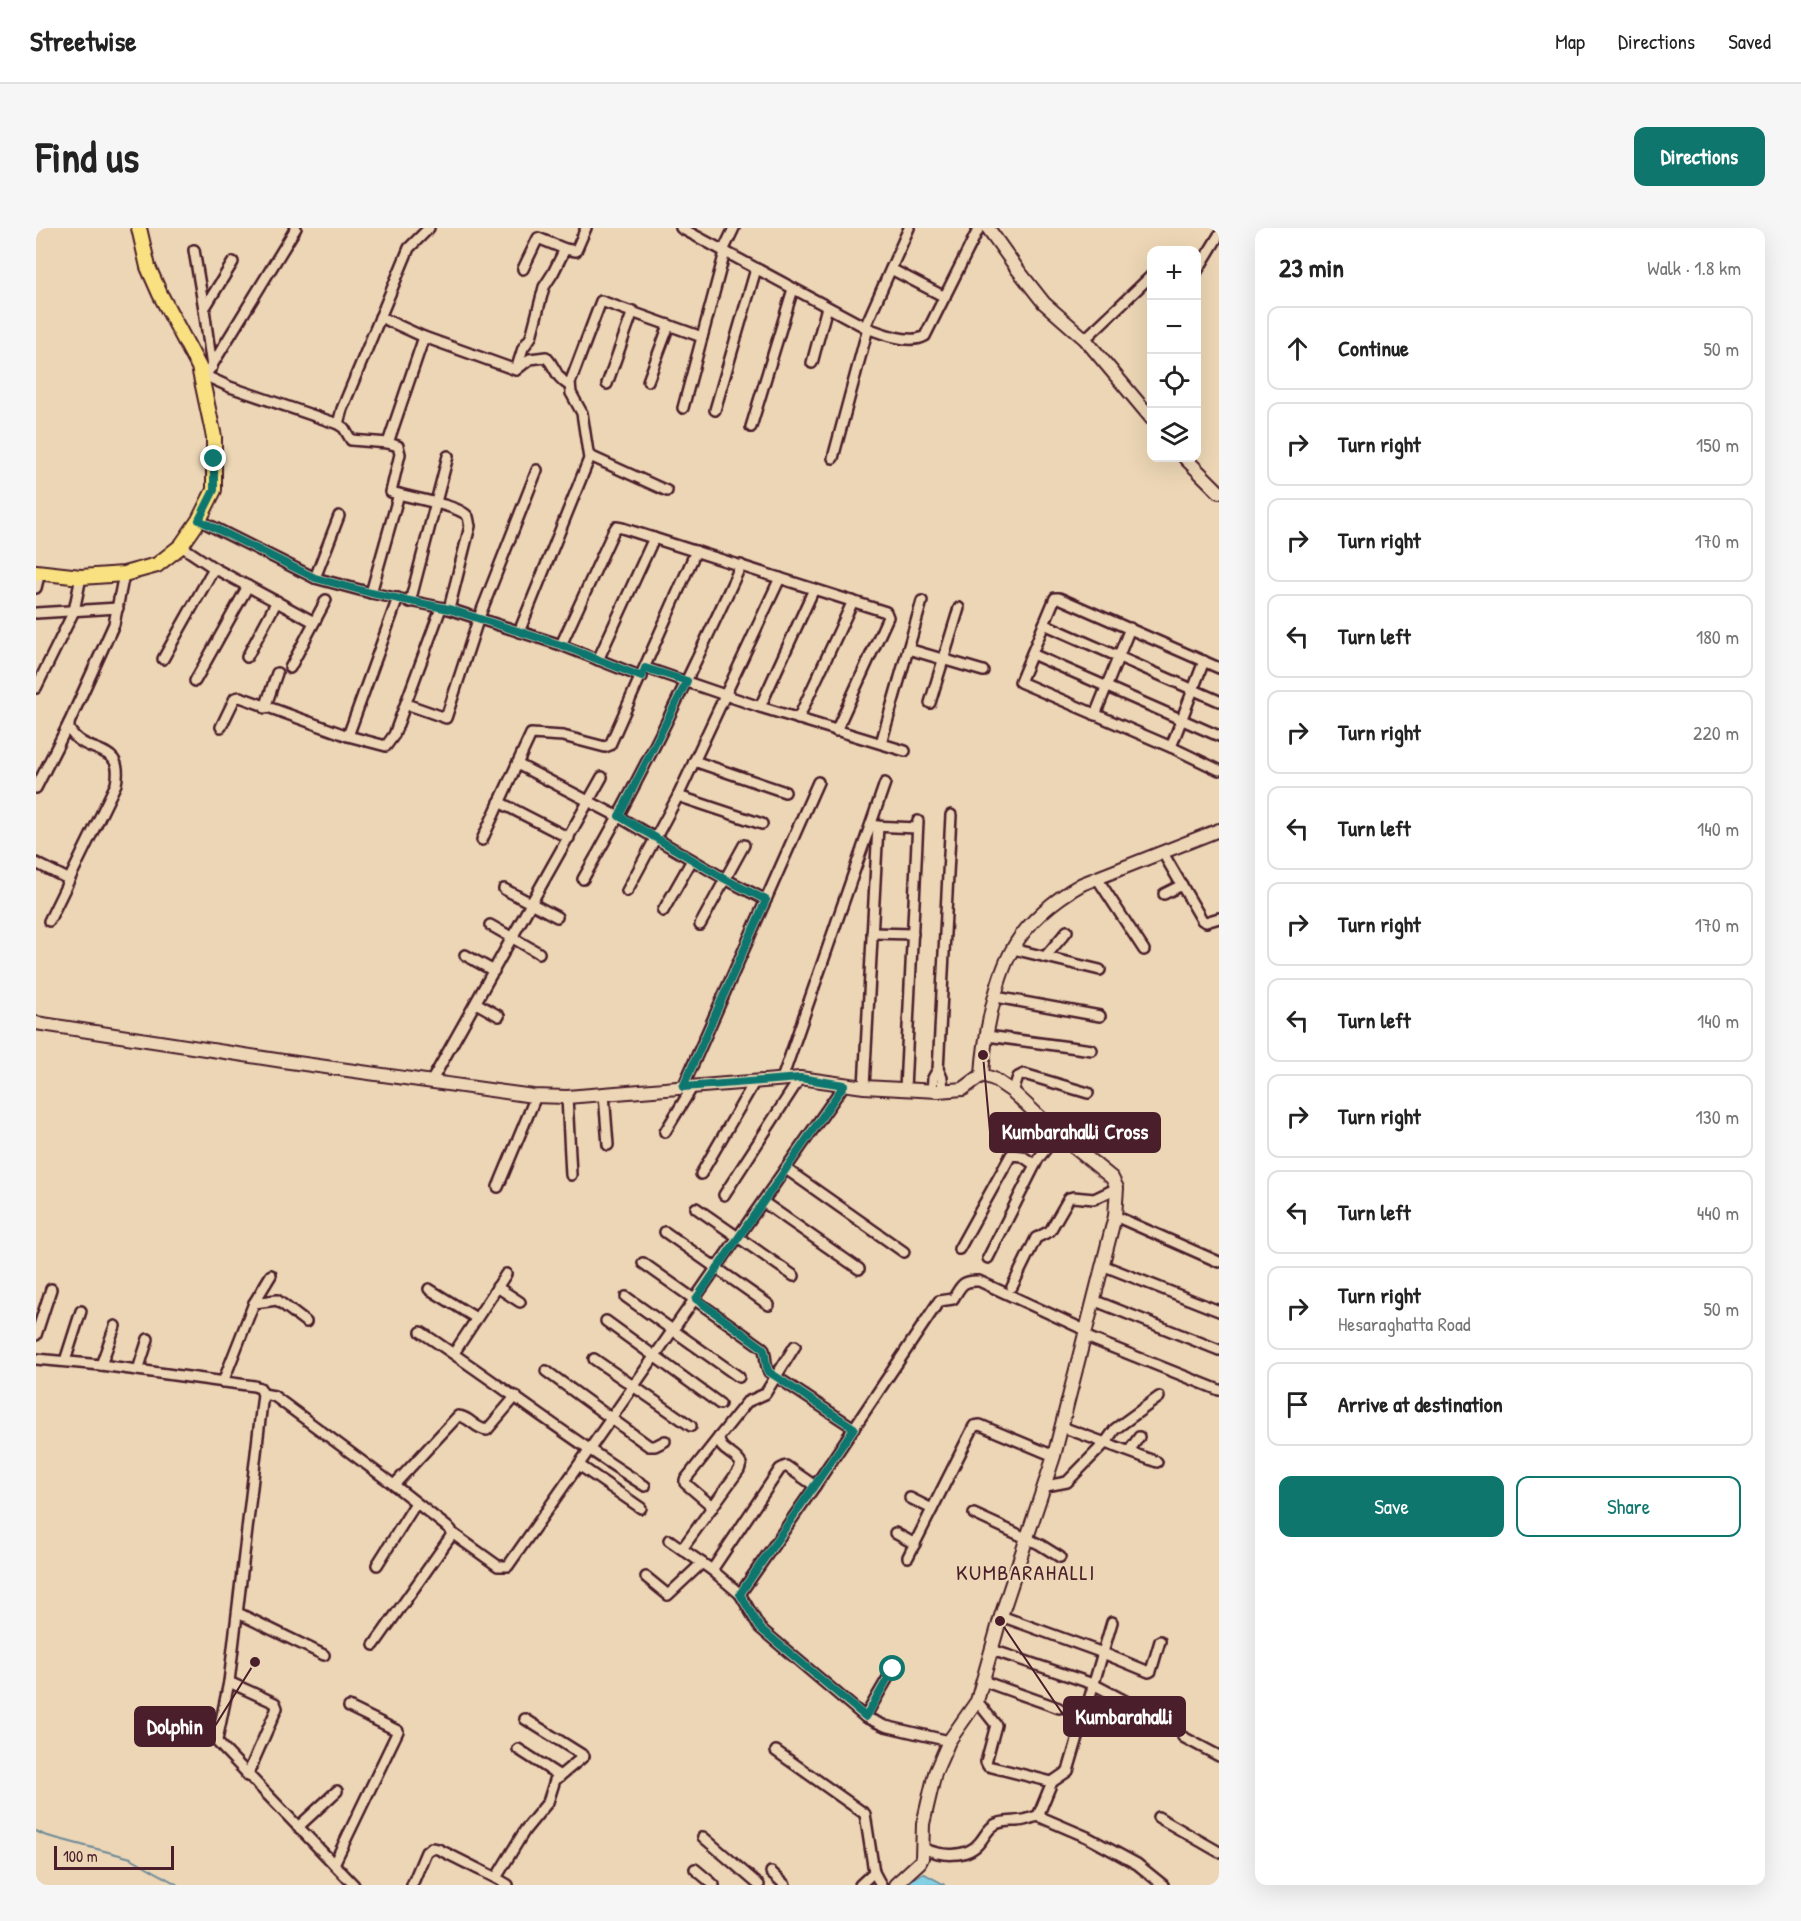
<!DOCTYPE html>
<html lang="en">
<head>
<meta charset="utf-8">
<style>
	:root { --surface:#fff; --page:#f6f6f6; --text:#222; --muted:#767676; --line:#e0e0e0; --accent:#0f766e }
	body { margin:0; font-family:"Patrick Hand",sans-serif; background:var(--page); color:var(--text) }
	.controls { position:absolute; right:18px; top:18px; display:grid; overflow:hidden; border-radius:12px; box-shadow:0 6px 24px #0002 }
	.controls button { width:54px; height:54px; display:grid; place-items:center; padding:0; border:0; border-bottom:2px solid var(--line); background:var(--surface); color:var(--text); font:30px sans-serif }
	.scale { position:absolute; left:18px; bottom:15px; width:120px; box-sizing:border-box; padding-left:6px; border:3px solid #4a1f2b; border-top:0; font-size:16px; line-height:21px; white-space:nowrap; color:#4a1f2b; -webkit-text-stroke:4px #ecd6b5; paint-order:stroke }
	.stop { position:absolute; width:18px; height:18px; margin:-14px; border:4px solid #0f766e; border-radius:50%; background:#fff }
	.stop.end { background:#0f766e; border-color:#fff; box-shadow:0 2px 6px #0008 }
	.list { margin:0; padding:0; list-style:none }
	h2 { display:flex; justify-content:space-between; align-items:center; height:78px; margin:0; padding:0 24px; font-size:26px }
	h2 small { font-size:20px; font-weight:400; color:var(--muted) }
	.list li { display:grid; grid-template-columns:39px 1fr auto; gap:18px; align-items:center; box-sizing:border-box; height:84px; margin:0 12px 12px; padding:0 12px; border:2px solid var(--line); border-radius:12px }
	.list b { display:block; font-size:22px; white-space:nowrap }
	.list p { margin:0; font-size:20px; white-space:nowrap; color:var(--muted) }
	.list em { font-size:20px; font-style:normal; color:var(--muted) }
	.actions { display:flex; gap:12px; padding:18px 24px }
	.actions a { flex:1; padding:14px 0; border:2px solid var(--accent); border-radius:12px; text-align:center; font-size:21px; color:var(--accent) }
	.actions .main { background:var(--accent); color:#fff }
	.icon { flex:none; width:33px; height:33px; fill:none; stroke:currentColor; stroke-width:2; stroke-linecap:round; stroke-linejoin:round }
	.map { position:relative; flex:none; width:1183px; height:1657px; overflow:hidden; border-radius:12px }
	header { display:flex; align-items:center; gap:36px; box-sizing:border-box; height:84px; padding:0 30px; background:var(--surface); border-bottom:2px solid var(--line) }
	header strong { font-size:28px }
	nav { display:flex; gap:33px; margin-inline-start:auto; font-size:21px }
	.intro { display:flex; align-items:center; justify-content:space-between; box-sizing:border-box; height:144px; padding:0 36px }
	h1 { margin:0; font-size:42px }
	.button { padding:15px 27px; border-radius:12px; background:var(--accent); color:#fff; font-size:21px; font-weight:700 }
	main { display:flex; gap:36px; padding:0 36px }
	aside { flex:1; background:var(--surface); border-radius:12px; box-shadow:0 6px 24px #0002 }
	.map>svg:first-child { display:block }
	.water { fill:#84d1e3; stroke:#6d8a99; stroke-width:1.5 }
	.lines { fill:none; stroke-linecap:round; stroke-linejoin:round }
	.stream { stroke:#6d8a99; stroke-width:2 }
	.street-casing { stroke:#4a1f2b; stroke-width:14 }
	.secondary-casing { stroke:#4a1f2b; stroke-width:16 }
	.primary-casing { stroke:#4a1f2b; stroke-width:18 }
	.street { stroke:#ecd6b5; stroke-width:9 }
	.secondary { stroke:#ecd6b5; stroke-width:12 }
	.primary { stroke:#f9e181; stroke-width:14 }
	.route { stroke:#0f766e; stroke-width:8 }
	.labels { text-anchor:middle; stroke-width:4.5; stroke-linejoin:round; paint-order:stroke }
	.quarter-label { font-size:22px; letter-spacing:1.5px; fill:#4a1f2b; stroke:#ecd6b5 }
	.leader { fill:none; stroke:#4a1f2b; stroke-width:2 }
	.callout-dot { fill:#4a1f2b; stroke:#ecd6b5; stroke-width:2 }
	.callout { fill:#4a1f2b; stroke:#4a1f2b; stroke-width:2 }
	.callout-label { font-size:21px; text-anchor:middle; font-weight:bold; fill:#fff }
</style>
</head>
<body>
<header>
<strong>Streetwise</strong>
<nav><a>Map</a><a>Directions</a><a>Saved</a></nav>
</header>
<div class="intro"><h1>Find us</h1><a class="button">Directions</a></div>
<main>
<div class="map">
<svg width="1183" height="1657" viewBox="0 0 1183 1657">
	<rect width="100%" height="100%" fill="#ecd6b5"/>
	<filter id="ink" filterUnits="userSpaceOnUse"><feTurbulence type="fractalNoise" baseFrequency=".0167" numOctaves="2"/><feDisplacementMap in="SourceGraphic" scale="12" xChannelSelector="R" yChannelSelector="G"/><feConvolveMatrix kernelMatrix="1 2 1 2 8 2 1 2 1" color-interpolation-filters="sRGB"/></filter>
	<g filter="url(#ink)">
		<path class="water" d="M 887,1645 L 909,1657 L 867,1657 Z"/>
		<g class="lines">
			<path class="stream" d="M 0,1603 L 8,1607 L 95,1630 L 142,1657"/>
			<g class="street-casing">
				<g id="street">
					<path d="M 645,0 L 829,99 C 844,105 874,117 889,108 L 943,0"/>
					<path d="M 158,22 L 168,81 L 176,139"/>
					<path d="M 687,23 L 698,0"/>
					<path d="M 487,41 L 502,10 L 529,21 L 540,23 L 550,0"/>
					<path d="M 855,41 L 909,69"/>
					<path d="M 1160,45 L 1183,7"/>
					<path d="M 168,81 L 197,34"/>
					<path d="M 344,89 L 388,109 L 352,215"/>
					<path d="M 829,99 L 873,0"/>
					<path d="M 388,109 L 480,142 L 494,131 L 510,129 C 521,140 517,147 534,158"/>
					<path d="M 1049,111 L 1116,47"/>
					<path d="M 776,135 L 791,79"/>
					<path d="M 480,142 L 487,120 L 495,109 L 508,59 L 517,45 L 529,21"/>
					<path d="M 170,148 L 194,159 L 302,196 L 308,200 L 315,212 L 352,215 L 362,218 L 364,226 L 355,264 C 370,269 425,277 432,289 C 433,291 433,296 434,298 L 413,381"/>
					<path d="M 167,152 L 260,0"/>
					<path d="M 612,153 L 633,97"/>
					<path d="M 571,156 L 597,83"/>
					<path d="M 647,180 L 689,24"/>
					<path d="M 679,182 L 720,41"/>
					<path d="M 302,196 L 306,181 L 373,20 L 393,0"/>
					<path d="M 715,199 L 757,61"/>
					<path d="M 554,228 L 631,263"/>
					<path d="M 797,230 L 832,100"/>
					<path d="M 163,292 L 279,350 L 335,365 L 413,381 L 525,417 L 606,449"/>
					<path d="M 145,318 L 178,340 L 278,394"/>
					<path d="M 279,350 L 303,288"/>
					<path d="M 0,360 L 4,344"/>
					<path d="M 335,365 L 363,266"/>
					<path d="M 374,374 L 412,228"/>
					<path d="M 0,385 L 82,380"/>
					<path d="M 1008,396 L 1183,473"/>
					<path d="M 483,404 L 553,231 L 546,185 L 535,165 L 534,155 L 565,73 L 666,109"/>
					<path d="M 525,417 L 577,304 L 580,299 L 586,300 L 850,384 L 852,389 L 800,503"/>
					<path d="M 872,421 L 947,443"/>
					<path d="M 996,426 L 1183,508"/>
					<path d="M 211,429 L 241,373"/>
					<path d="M 127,431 L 178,340"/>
					<path d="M 562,432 L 618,310"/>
					<path d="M 254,440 L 290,372"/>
					<path d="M 610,440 L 724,479 L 869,523"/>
					<path d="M 1183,440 L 1023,370 L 1019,370 L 984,454 L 1135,519 L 1183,542"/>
					<path d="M 159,453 L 212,358"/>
					<path d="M 0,460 L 38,383 L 45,349"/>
					<path d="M 894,475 L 923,380"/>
					<path d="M 370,476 L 410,490 L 442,392 L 501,242"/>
					<path d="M 724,479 L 778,361"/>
					<path d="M 229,480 L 241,445"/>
					<path d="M 1059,487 L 1094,400"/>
					<path d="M 762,491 L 817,373"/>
					<path d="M 185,499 L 199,470 L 204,469 L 312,508 L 362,370"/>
					<path d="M 312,508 L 350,518 L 358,507 L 405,380"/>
					<path d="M 845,515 L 886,373"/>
					<path d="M 1135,519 L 1168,433"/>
					<path d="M 658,533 L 749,564"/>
					<path d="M 481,536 L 583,589 L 689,651 L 730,672"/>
					<path d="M 0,560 L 33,495"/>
					<path d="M 642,568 L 726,596"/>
					<path d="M 463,574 L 533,610"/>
					<path d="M 837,598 L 881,600"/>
					<path d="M 446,612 L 495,506 L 527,508 L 569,519 L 574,517 L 660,323"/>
					<path d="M 1127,625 L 1166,692 L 1170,694 L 1183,690"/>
					<path d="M 0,635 L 32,651"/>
					<path d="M 1061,650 L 1108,722"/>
					<path d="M 547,651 C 606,550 655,444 705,337"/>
					<path d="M 468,661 L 521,689"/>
					<path d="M 591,663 L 642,568 L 744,350"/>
					<path d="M 1128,666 L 1146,657"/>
					<path d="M 627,683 L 656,632"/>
					<path d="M 13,693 L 80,556 C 89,513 50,530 33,501 L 33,495 L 78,396 L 88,346"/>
					<path d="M 454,697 L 503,725"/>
					<path d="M 664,697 L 708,617"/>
					<path d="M 836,705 L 877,706"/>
					<path d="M 977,721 L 1064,742"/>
					<path d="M 429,727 L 458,743"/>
					<path d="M 1009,729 L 1031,703"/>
					<path d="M 960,769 L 1064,788"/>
					<path d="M 440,775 L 463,788"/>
					<path d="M 951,808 L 1056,822"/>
					<path d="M 902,843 L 915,587"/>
					<path d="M 746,851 L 849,555"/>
					<path d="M 395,854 L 566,549"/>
					<path d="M 647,859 L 782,554"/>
					<path d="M 828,859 L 842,598"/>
					<path d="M 869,861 L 882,593"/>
					<path d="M 896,863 L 897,850 L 901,843 L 903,843 L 906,850 L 907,863"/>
					<path d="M 977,864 L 982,849 L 988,846 L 1052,865"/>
					<path d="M 568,866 L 572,917"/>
					<path d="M 531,869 L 535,947"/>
					<path d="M 629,904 L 657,858"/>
					<path d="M 750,941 L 868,1024"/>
					<path d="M 665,946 L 719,853"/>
					<path d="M 462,959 L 500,868"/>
					<path d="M 688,967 L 764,850"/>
					<path d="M 727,974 L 823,1041"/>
					<path d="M 660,980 L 758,1048"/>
					<path d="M 1079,988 L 1183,1034"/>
					<path d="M 629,1004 L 733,1077"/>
					<path d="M 923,1021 L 975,927 L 986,928 L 999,937"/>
					<path d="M 952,1030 L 1002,931 L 1022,906"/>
					<path d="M 607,1035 L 727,1120 C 731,1127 728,1136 733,1144 L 818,1200"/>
					<path d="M 1066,1037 L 1183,1083"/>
					<path d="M 461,1059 L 484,1074"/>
					<path d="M 976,1059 L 1000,1010 L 1014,1003 L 1033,970 L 1037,969 L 1058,971 L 1081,960"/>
					<path d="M 393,1061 L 440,1090"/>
					<path d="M 590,1069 L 703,1149"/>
					<path d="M 1057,1072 L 1183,1122"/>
					<path d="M 218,1075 L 241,1072 L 270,1094"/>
					<path d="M 570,1093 L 684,1176"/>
					<path d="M 385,1104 C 461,1154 532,1210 609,1258"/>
					<path d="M 0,1107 L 15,1061"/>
					<path d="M 1048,1108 L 1183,1162"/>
					<path d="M 418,1125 L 470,1046"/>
					<path d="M 0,1131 L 65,1137 L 218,1158 L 224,1160 L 227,1166 L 193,1454 L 181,1512 L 182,1515 L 318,1657"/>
					<path d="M 558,1131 L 655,1198"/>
					<path d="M 29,1133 L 45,1083"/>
					<path d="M 65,1137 L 79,1098"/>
					<path d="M 102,1142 L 112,1111"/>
					<path d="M 510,1143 L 613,1218 L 619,1218 L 629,1213"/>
					<path d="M 187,1154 L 218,1075 L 235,1047"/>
					<path d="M 227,1166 L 238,1168 L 358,1257 L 415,1302 L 415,1308 L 338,1417"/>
					<path d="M 1026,1199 L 1121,1234"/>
					<path d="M 1093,1223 L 1103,1209"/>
					<path d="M 543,1237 L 605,1280"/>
					<path d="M 358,1257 L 422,1188 C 433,1188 439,1201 451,1202 L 480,1168"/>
					<path d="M 1010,1258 L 1031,1254 L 1069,1215 L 1079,1201 L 1123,1169"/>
					<path d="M 874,1270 L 896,1281"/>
					<path d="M 677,1279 L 649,1255 L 649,1252 L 683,1209"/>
					<path d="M 938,1286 L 1003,1316 L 1024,1329"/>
					<path d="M 416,1305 L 462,1338 L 472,1338 L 808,857"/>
					<path d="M 859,1305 L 879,1316"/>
					<path d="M 633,1312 L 676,1342 L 704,1366 L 724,1400 L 829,1489 L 849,1498 L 913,1513"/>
					<path d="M 646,1321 L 703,1242 L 705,1236 C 700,1225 682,1223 683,1209 L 711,1174 L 729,1166 L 759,1118"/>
					<path d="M 872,1329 L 938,1198 L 944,1197 L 1018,1228"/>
					<path d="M 341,1337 L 380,1275"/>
					<path d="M 676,1342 L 744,1241 L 750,1238 L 779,1258"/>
					<path d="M 610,1349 L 632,1367 L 666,1335"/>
					<path d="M 704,1366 L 779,1258 L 903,1073 L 917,1071 C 925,1058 926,1052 943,1053 L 1049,1102"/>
					<path d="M 202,1385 L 288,1427"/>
					<path d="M 965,1388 L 1067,1425 L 1113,1444 L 1115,1443 L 1124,1413"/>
					<path d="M 1076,1394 L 1032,1543 L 1016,1554 L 1002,1588 L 1051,1609 L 1101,1636 L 1127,1657"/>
					<path d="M 956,1422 L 1057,1456 L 1118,1488"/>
					<path d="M 947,1453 L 1023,1480"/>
					<path d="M 193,1454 L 239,1475 L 241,1480 L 211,1548"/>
					<path d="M 941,1473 L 960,1497 L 950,1534 L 952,1538 L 1016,1554"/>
					<path d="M 829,1489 L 857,1441"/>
					<path d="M 1147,1509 L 1183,1528"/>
					<path d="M 482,1521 L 524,1548"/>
					<path d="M 740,1523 L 829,1586 L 838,1644 L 845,1657"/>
					<path d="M 1122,1589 L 1183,1624"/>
					<path d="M 262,1599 L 301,1563"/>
					<path d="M 667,1609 L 723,1657"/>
					<path d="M 887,1620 C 904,1628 931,1631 944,1614 C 949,1608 952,1600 960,1596 C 969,1592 979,1594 988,1592 C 993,1591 997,1589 1002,1588"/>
					<path d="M 298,1636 L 362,1503 L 313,1479"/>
					<path d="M 659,1641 L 678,1657"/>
					<path d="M 735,1644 L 749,1657"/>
					<path d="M 460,1650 L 472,1657"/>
					<path d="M 376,1657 L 390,1624 L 395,1620 L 402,1621 L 460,1650 L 489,1602 L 512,1574 L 519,1552 L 548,1528 L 489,1491"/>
					<path d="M 824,1657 L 838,1644"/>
				</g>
			</g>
			<g class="secondary-casing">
				<g id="secondary">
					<path d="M 952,0 L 982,42 L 1008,75 L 1049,111 L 1116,191"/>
					<path d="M 1149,230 L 1183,264"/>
					<path d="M 0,795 L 247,833 L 497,868 L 531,869 L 764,850 L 828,859 L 902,863 L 927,861 L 946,847 C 948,811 959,753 976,722 C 991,694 1019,671 1046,656 L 1183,602"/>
					<path d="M 859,1657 L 884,1634 L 886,1630 L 887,1596 L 899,1545 L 913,1513 L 941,1473 L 965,1388 L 1018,1228 L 1079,988 L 1081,960 L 1076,950 L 1022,906 L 977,864 L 958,851 L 946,847"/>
				</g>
			</g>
			<g class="primary-casing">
				<path id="primary" d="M 0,344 L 45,349 L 88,346 L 121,337 L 145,318 L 163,292 L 178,262 L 178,209 L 163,139 L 124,66 L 112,39 L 103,0"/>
			</g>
			<use href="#street" class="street"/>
			<use href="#secondary" class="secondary"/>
			<use href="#primary" class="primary"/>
		</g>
	</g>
	<g class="lines" filter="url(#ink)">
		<path class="route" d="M 178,231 L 178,262 L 163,292 L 279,350 L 335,365 L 413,381 L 525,417 L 606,449 L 609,440 L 651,453 L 583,588 L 689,651 L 730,672 L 647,859 L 764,850 L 808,857 L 660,1071 L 727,1120 C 731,1127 728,1136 733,1144 L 818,1200 L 704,1366 L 724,1400 L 830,1489 L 857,1441"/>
	</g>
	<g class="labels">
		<g class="quarter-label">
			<text x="990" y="1352">KUMBARAHALLI</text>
		</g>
	</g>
	<path class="leader" d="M947 827L954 904M964 1393L1028 1488M219 1434L179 1498"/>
	<g class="callout-dot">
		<circle cx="947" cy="827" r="6"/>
		<circle cx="964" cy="1393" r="6"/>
		<circle cx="219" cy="1434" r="6"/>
	</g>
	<g class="callout">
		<rect x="954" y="885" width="170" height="39" rx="6"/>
		<rect x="1028" y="1469" width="121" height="39" rx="6"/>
		<rect x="99" y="1479" width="80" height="39" rx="6"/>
	</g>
	<g class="callout-label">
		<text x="1039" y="911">Kumbarahalli Cross</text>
		<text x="1088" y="1496">Kumbarahalli</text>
		<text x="139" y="1506">Dolphin</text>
	</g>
</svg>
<div class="controls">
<button>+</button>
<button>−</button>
<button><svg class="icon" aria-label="locate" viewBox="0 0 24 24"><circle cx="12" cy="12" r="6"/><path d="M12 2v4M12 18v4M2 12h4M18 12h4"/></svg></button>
<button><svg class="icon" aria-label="layers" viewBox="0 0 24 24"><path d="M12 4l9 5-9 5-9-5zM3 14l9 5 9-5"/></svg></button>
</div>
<div class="scale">100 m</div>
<div class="stop" style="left:857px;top:1441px"></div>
<div class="stop end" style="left:178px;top:231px"></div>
</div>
<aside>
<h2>23 min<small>Walk · 1.8 km</small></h2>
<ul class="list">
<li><svg class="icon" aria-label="ahead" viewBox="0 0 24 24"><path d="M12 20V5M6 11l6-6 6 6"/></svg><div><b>Continue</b></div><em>50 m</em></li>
<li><svg class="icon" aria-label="right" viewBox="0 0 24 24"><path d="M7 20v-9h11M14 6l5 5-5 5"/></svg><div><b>Turn right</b></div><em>150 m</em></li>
<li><svg class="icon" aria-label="right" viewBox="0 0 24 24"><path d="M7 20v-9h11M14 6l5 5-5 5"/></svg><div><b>Turn right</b></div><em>170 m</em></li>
<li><svg class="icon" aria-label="left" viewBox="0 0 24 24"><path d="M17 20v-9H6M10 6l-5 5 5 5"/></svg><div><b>Turn left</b></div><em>180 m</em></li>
<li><svg class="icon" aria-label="right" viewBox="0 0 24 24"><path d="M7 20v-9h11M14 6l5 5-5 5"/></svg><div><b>Turn right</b></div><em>220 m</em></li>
<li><svg class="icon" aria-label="left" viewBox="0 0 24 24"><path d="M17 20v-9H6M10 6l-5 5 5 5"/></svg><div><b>Turn left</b></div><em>140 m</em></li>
<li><svg class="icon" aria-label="right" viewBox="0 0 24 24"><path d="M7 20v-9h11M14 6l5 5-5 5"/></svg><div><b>Turn right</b></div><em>170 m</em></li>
<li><svg class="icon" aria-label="left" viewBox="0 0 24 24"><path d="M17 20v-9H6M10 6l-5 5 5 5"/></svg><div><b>Turn left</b></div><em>140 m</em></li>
<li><svg class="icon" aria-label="right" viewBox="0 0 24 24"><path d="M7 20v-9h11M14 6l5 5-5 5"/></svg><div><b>Turn right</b></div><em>130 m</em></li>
<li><svg class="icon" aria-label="left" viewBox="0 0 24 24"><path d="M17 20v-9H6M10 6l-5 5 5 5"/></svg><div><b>Turn left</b></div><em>440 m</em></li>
<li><svg class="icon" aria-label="right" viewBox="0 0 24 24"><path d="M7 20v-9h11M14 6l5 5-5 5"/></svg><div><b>Turn right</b><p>Hesaraghatta Road</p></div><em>50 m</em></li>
<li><svg class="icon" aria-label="arrive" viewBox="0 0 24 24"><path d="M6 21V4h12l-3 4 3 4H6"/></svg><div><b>Arrive at destination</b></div></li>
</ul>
<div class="actions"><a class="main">Save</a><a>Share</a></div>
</aside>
</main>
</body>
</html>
